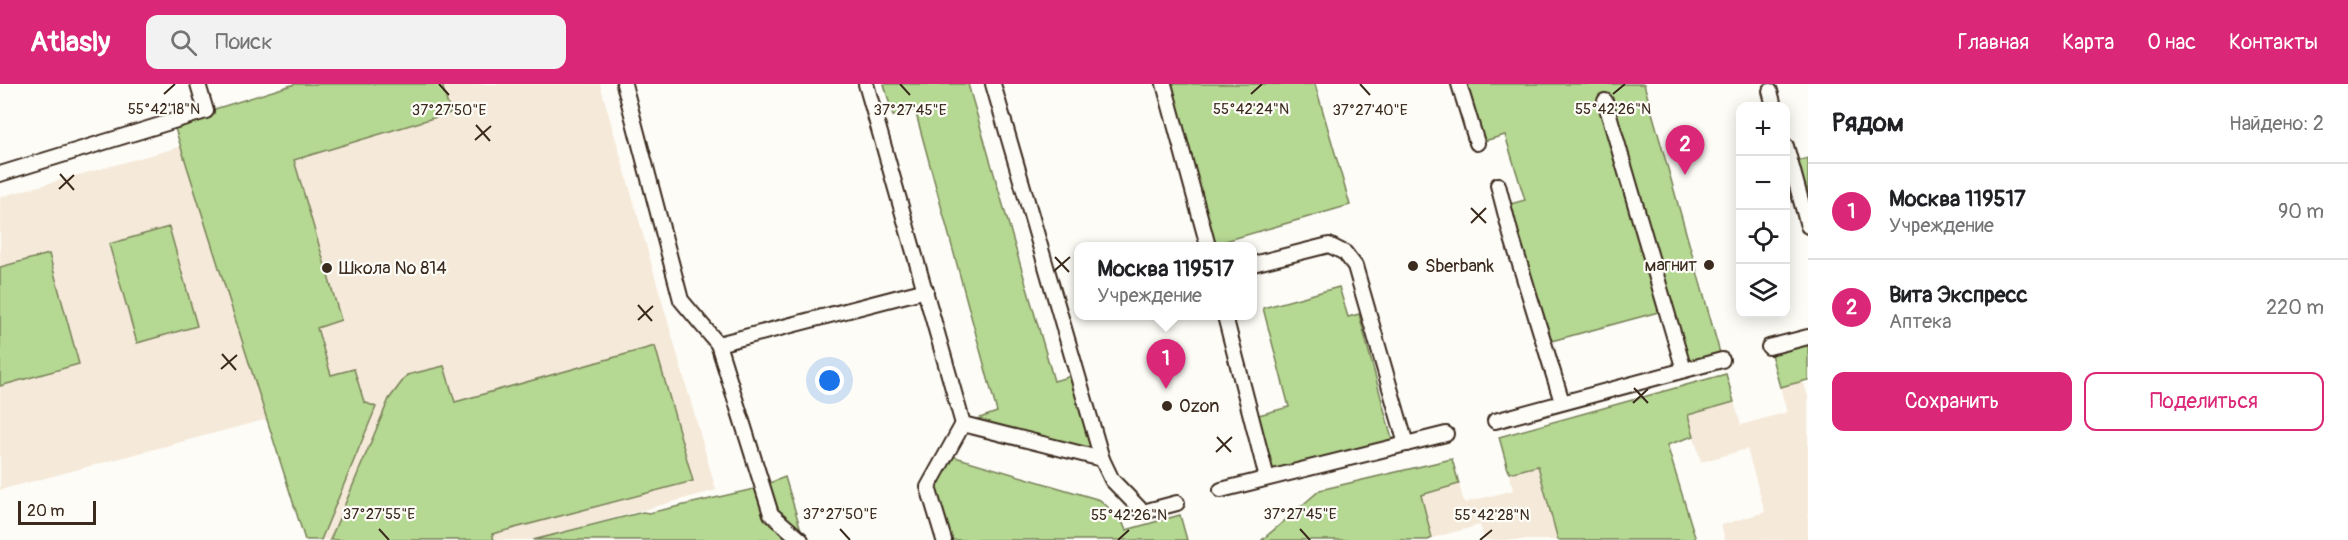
<!DOCTYPE html>
<html lang="ru">
<head>
<meta charset="utf-8">
<style>
	:root { --surface:#fff; --page:#f2f2f2; --text:#202124; --muted:#757577; --line:#e0e0e0; --accent:#db2777 }
	body { margin:0; font-family:Pangolin,sans-serif; background:var(--page); color:var(--text) }
	.controls { position:absolute; right:18px; top:18px; display:grid; overflow:hidden; border-radius:12px; box-shadow:0 3px 15px #0003 }
	.controls button { width:54px; height:54px; display:grid; place-items:center; padding:0; border:0; border-bottom:2px solid var(--line); background:var(--surface); color:var(--text); font:30px sans-serif }
	.scale { position:absolute; left:18px; bottom:15px; width:78px; box-sizing:border-box; padding-left:6px; border:3px solid #3b2a1e; border-top:0; font-size:16px; line-height:21px; white-space:nowrap; color:#3b2a1e; -webkit-text-stroke:4px #fdfcf7; paint-order:stroke }
	.you { position:absolute; left:830px; top:297px; width:21px; height:21px; margin:-15px; border:4px solid #fff; border-radius:50%; background:#1a73e8; box-shadow:0 0 0 9px #1a73e833 }
	.badge { display:grid; place-items:center; width:39px; height:39px; border-radius:50%; background:var(--accent); color:#fff; font-size:20px; font-weight:700 }
	.pin { position:absolute; translate:-50% -50px; filter:drop-shadow(0 2px 3px #0008) }
	.pin::after { content:''; position:absolute; top:32px; width:21px; height:18px; background:inherit; clip-path:polygon(0 0,100% 0,50% 100%) }
	.popup { position:absolute; left:1074px; top:158px; width:183px; height:78px; box-sizing:border-box; display:grid; place-content:center; border-radius:12px; background:var(--surface); filter:drop-shadow(0 2px 4px #0005); font-size:20px; white-space:nowrap; color:var(--muted) }
	.popup b { font-size:22px; color:var(--text) }
	.popup::after { content:''; position:absolute; left:50%; top:100%; margin-left:-12px; border:12px solid transparent; border-top-color:var(--surface) }
	.list { margin:0; padding:0; list-style:none }
	h2 { display:flex; justify-content:space-between; align-items:center; height:78px; margin:0; padding:0 24px; font-size:26px }
	h2 small { font-size:20px; font-weight:400; color:var(--muted) }
	.list li { display:grid; grid-template-columns:39px 1fr auto; gap:18px; align-items:center; box-sizing:border-box; height:96px; padding:0 24px; border-top:2px solid var(--line) }
	.list b { display:block; font-size:22px; white-space:nowrap }
	.list p { margin:0; font-size:20px; white-space:nowrap; color:var(--muted) }
	.list em { font-size:20px; font-style:normal; color:var(--muted) }
	.actions { display:flex; gap:12px; padding:18px 24px }
	.actions a { flex:1; padding:14px 0; border:2px solid var(--accent); border-radius:12px; text-align:center; font-size:21px; color:var(--accent) }
	.actions .main { background:var(--accent); color:#fff }
	.icon { flex:none; width:33px; height:33px; fill:none; stroke:currentColor; stroke-width:2; stroke-linecap:round; stroke-linejoin:round }
	.map { position:relative; flex:none; width:1808px; height:456px; overflow:hidden }
	header { display:flex; align-items:center; gap:36px; box-sizing:border-box; height:84px; padding:0 30px; background:var(--accent); color:#fff }
	header strong { font-size:28px }
	nav { display:flex; gap:33px; margin-inline-start:auto; font-size:21px }
	.search { width:420px; height:54px; background:var(--page); display:flex; align-items:center; gap:15px; box-sizing:border-box; padding:0 21px; border-radius:12px; color:var(--muted); font-size:22px }
	main { display:flex }
	aside { flex:1; background:var(--surface) }
	.map>svg:first-child { display:block }
	.built { fill:#f5e9d9 }
	.green { fill:#b5d892; stroke:#788158; stroke-width:1.5 }
	.lines { fill:none; stroke-linecap:round; stroke-linejoin:round }
	.lane-casing { stroke:#3b2a1e; stroke-width:18 }
	.lane { stroke:#fdfcf7; stroke-width:14 }
	.ticks { fill:none; stroke:#3b2a1e; stroke-width:2 }
	.poi-dot { fill:#3b2a1e; stroke:#fdfcf7; stroke-width:2 }
	.labels { text-anchor:middle; stroke-width:4.5; stroke-linejoin:round; paint-order:stroke }
	.poi-label { font-size:18px; fill:#3b2a1e; stroke:#fdfcf7; text-anchor:start }
	.ticks-label { font-size:15px; text-anchor:middle; fill:#3b2a1e; stroke:#fdfcf7; stroke-width:4.5; stroke-linejoin:round; paint-order:stroke }
</style>
</head>
<body>
<header>
<strong>Atlasly</strong>
<div class="search"><svg class="icon" aria-label="search" viewBox="0 0 24 24"><circle cx="10" cy="10" r="6"/><path d="M15 15l6 6"/></svg>Поиск</div>
<nav><a>Главная</a><a>Карта</a><a>О нас</a><a>Контакты</a></nav>
</header>
<main>
<div class="map">
<svg width="1808" height="456" viewBox="0 0 1808 456">
	<rect width="100%" height="100%" fill="#fdfcf7"/>
	<filter id="ink" filterUnits="userSpaceOnUse"><feTurbulence type="fractalNoise" baseFrequency=".0167" numOctaves="2"/><feDisplacementMap in="SourceGraphic" scale="12" xChannelSelector="R" yChannelSelector="G"/><feConvolveMatrix kernelMatrix="1 2 1 2 8 2 1 2 1" color-interpolation-filters="sRGB"/></filter>
	<g filter="url(#ink)">
		<g class="built">
			<path d="M 404,0 L 600,0 L 716,406 L 534,456 L 305,456 L 268,335 L 0,406 L 0,113 Z"/>
			<path d="M 1803,297 L 1808,313 L 1808,456 L 1725,456 L 1721,441 L 1765,428 L 1747,365 L 1701,378 L 1688,331 L 1734,318 L 1741,341 L 1787,328 L 1780,303 Z"/>
			<path d="M 1538,381 L 1558,456 L 1485,456 L 1480,441 L 1432,454 L 1421,411 L 1459,400 L 1464,419 L 1513,406 L 1509,389 Z"/>
		</g>
		<g class="green">
			<path d="M 295,0 L 442,0 L 450,29 L 294,76 L 341,236 L 317,244 L 331,291 L 354,285 L 364,318 L 376,323 L 321,456 L 305,456 L 173,38 Z"/>
			<path d="M 884,0 L 968,0 L 1054,297 L 1078,290 L 1102,375 L 963,340 L 997,328 L 915,26 L 893,32 Z"/>
			<path d="M 1164,0 L 1315,0 L 1350,121 L 1208,162 Z"/>
			<path d="M 1459,0 L 1644,0 L 1722,276 L 1684,286 L 1666,226 L 1544,259 L 1503,122 L 1525,116 L 1505,51 L 1477,59 Z"/>
			<path d="M 1808,74 L 1808,142 L 1790,79 Z"/>
			<path d="M 169,143 L 197,242 L 137,259 L 109,160 Z"/>
			<path d="M 49,170 L 79,280 L 0,302 L 0,183 Z"/>
			<path d="M 1339,203 L 1348,233 L 1359,230 L 1394,363 L 1267,394 L 1251,333 L 1289,323 L 1263,224 Z"/>
			<path d="M 1808,253 L 1808,296 L 1780,303 L 1769,263 Z"/>
			<path d="M 655,262 L 693,397 L 492,450 L 494,456 L 330,456 L 389,315 L 407,291 L 444,282 L 455,318 Z"/>
			<path d="M 1726,290 L 1734,318 L 1688,331 L 1694,352 L 1667,361 L 1696,456 L 1558,456 L 1538,382 L 1509,389 L 1499,353 Z"/>
			<path d="M 945,370 L 1100,416 L 1121,435 L 1126,446 L 1180,431 L 1187,456 L 945,456 L 928,403 Z"/>
			<path d="M 1452,375 L 1459,400 L 1421,411 L 1432,454 L 1428,456 L 1262,456 L 1320,406 Z"/>
			<path d="M 785,393 L 804,456 L 533,456 L 643,428 L 649,429 L 754,405 Z"/>
		</g>
		<g class="lines">
			<g class="lane-casing">
				<g id="lane">
					<path d="M 624,0 L 681,216 L 718,260"/>
					<path d="M 866,0 L 963,340 L 1102,375"/>
					<path d="M 993,0 L 1102,375 L 1112,396 L 1143,428 L 1177,419"/>
					<path d="M 1164,0 L 1208,162"/>
					<path d="M 1459,0 L 1477,59"/>
					<path d="M 1770,7 L 1774,22"/>
					<path d="M 1605,17 L 1684,286"/>
					<path d="M 1786,62 L 1808,142"/>
					<path d="M 0,90 L 206,27 L 198,0"/>
					<path d="M 1498,101 L 1511,151 L 1562,318"/>
					<path d="M 1253,180 L 1329,161 L 1345,169 L 1355,182 L 1406,360"/>
					<path d="M 1225,232 L 1267,394"/>
					<path d="M 1769,263 L 1808,253"/>
					<path d="M 1495,337 L 1722,276"/>
					<path d="M 1221,406 L 1446,350"/>
					<path d="M 801,456 L 771,430 L 718,260 L 926,206"/>
					<path d="M 944,456 L 928,403 L 963,340"/>
				</g>
			</g>
			<use href="#lane" class="lane"/>
		</g>
	</g>
	<path class="ticks" d="M 439,0 L 449,11M 900,0 L 910,11M 1360,0 L 1370,11M 164,10 L 175,0M 1251,10 L 1262,0M 1613,10 L 1625,0M 476,41 L 490,57M 475,56 L 491,42M 60,90 L 74,106M 59,105 L 74,91M 1471,124 L 1486,139M 1471,139 L 1486,124M 1055,173 L 1069,188M 1054,187 L 1070,173M 638,221 L 652,237M 638,236 L 653,222M 222,270 L 236,286M 221,285 L 237,271M 1634,304 L 1648,319M 1633,319 L 1648,305M 1217,353 L 1231,368M 1216,368 L 1232,353M 379,445 L 389,456M 840,445 L 850,456M 1300,445 L 1310,456M 1118,456 L 1129,446M 1480,456 L 1492,446"/>
	<g class="poi-dot">
		<circle cx="1709" cy="181" r="6"/>
		<circle cx="1413" cy="182" r="6"/>
		<circle cx="327" cy="184" r="6"/>
		<circle cx="1167" cy="322" r="6"/>
	</g>
	<g class="labels">
		<g class="poi-label">
			<text x="1697" y="187" text-anchor="end">магнит</text>
			<text x="1425" y="188">Sberbank</text>
			<text x="339" y="190">Школа № 814</text>
			<text x="1179" y="328">Ozon</text>
		</g>
	</g>
	<g class="ticks-label">
		<text x="164" y="30">55°42'18"N</text>
		<text x="1251" y="30">55°42'24"N</text>
		<text x="1613" y="30">55°42'26"N</text>
		<text x="449" y="31">37°27'50"E</text>
		<text x="910" y="31">37°27'45"E</text>
		<text x="1370" y="31">37°27'40"E</text>
		<text x="379" y="435">37°27'55"E</text>
		<text x="840" y="435">37°27'50"E</text>
		<text x="1300" y="435">37°27'45"E</text>
		<text x="1129" y="436">55°42'26"N</text>
		<text x="1492" y="436">55°42'28"N</text>
	</g>
</svg>
<div class="controls">
<button>+</button>
<button>−</button>
<button><svg class="icon" aria-label="locate" viewBox="0 0 24 24"><circle cx="12" cy="12" r="6"/><path d="M12 2v4M12 18v4M2 12h4M18 12h4"/></svg></button>
<button><svg class="icon" aria-label="layers" viewBox="0 0 24 24"><path d="M12 4l9 5-9 5-9-5zM3 14l9 5 9-5"/></svg></button>
</div>
<div class="scale">20 m</div>
<div class="you"></div>
<div class="pin badge" style="left:1166px;top:305px">1</div>
<div class="popup"><b>Москва 119517</b>Учреждение</div>
<div class="pin badge" style="left:1685px;top:91px">2</div>
</div>
<aside>
<h2>Рядом<small>Найдено: 2</small></h2>
<ul class="list">
<li><span class="badge">1</span><div><b>Москва 119517</b><p>Учреждение</p></div><em>90 m</em></li>
<li><span class="badge">2</span><div><b>Вита Экспресс</b><p>Аптека</p></div><em>220 m</em></li>
</ul>
<div class="actions"><a class="main">Сохранить</a><a>Поделиться</a></div>
</aside>
</main>
</body>
</html>
